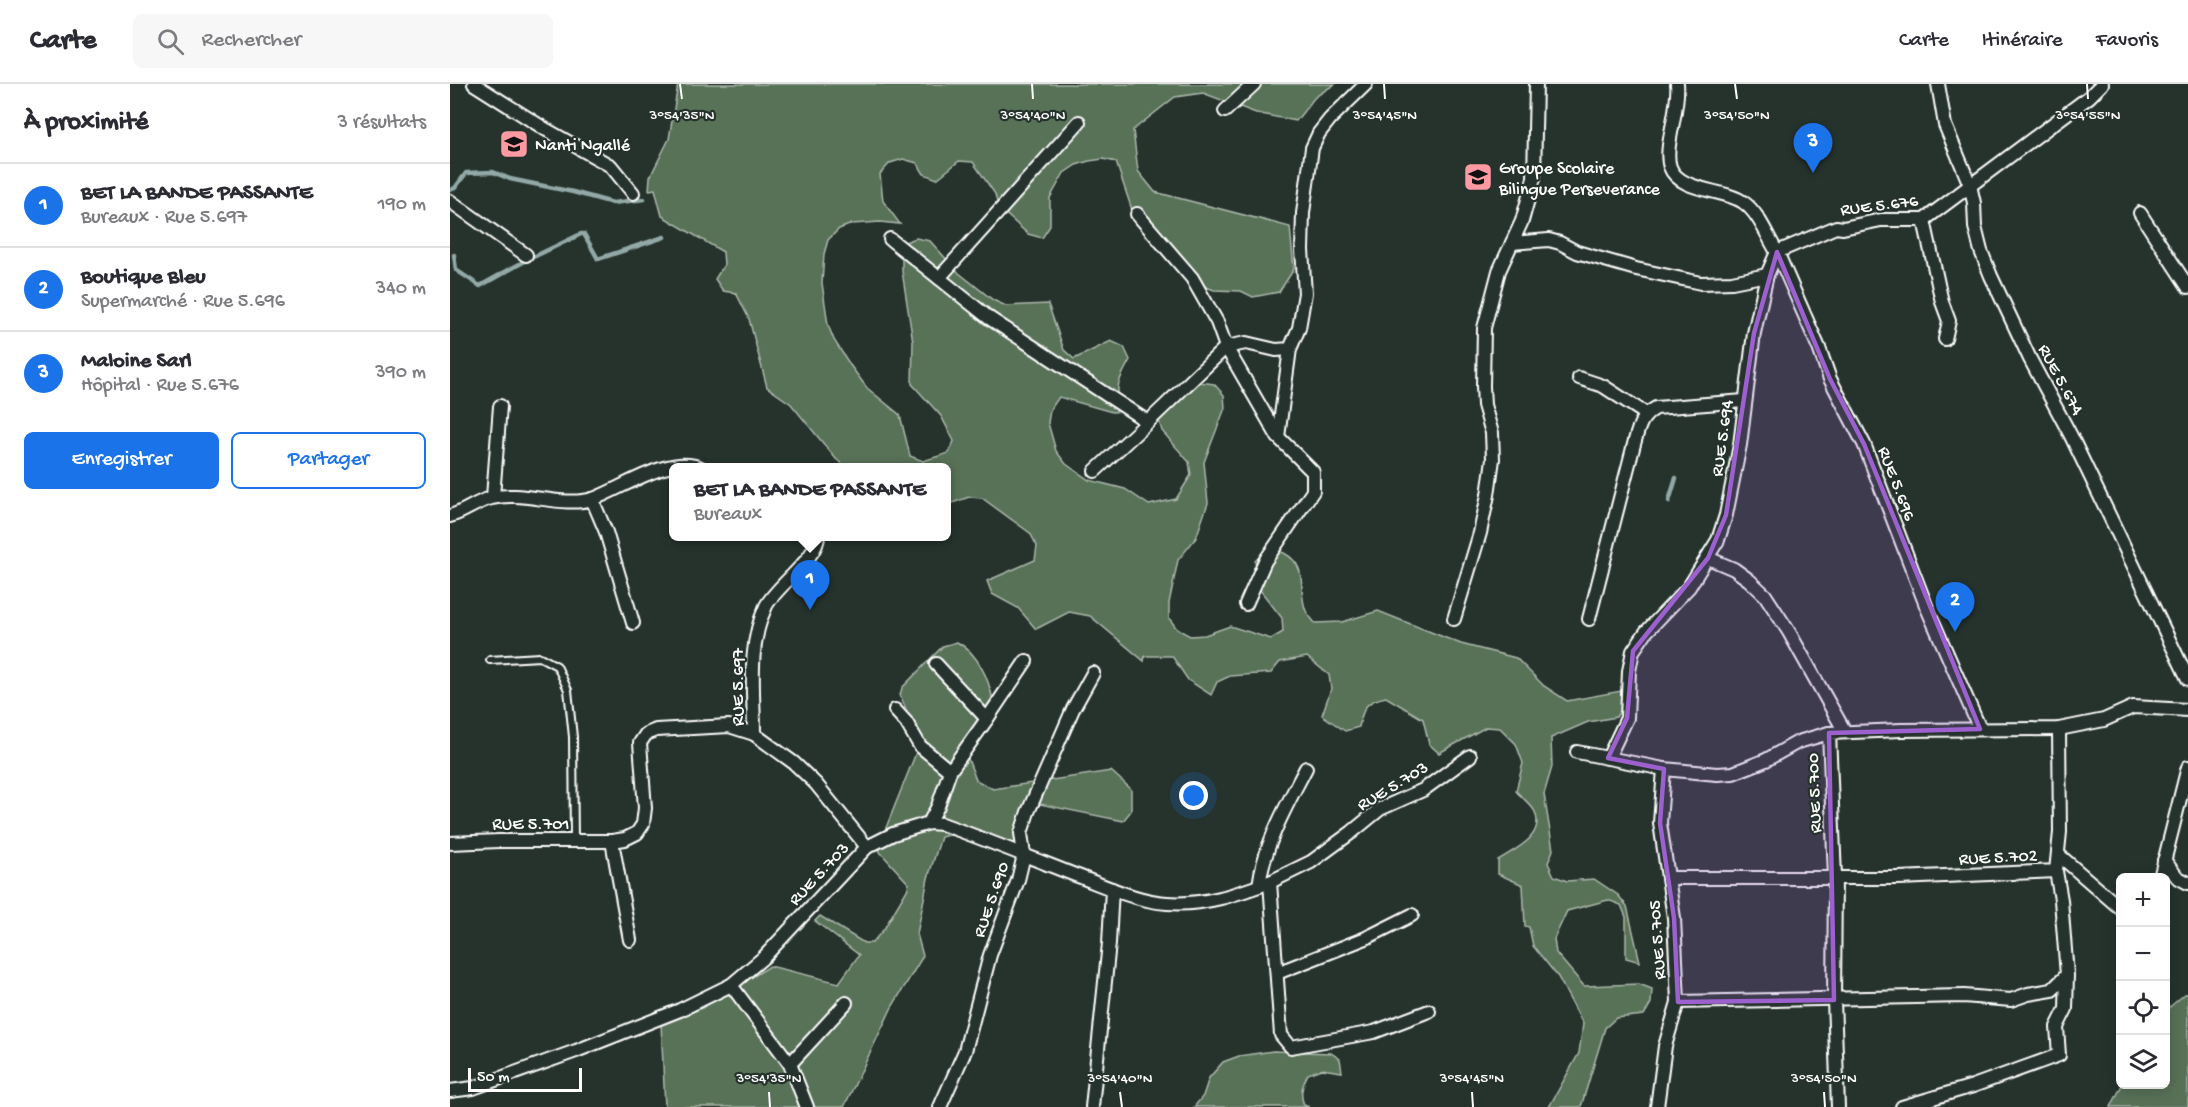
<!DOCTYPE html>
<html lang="fr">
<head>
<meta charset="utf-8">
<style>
	:root { --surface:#fff; --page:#f7f7f7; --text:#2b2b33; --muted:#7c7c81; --line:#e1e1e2; --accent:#1a73e8 }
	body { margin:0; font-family:"Gochi Hand",sans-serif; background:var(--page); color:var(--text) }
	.controls { position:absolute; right:18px; bottom:18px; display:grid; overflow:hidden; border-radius:9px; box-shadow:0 3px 15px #0003 }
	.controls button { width:54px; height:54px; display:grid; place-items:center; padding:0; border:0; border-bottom:2px solid var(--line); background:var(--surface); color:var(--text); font:30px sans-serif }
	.scale { position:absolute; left:18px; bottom:15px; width:114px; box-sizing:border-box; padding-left:6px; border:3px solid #fff; border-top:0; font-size:16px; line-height:21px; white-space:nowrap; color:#fff; -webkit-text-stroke:4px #26332d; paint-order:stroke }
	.you { position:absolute; left:744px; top:712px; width:21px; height:21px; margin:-15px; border:4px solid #fff; border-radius:50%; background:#1a73e8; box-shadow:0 0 0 9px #1a73e833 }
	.badge { display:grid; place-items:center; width:39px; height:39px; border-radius:50%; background:var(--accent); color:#fff; font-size:20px; font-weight:700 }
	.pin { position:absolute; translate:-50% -50px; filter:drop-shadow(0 2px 3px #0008) }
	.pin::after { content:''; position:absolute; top:32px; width:21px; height:18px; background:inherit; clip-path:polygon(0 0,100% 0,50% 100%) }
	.popup { position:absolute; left:219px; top:379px; width:282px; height:78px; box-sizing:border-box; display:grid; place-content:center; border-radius:9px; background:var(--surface); filter:drop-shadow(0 2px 4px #0005); font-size:20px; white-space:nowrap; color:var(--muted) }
	.popup b { font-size:22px; color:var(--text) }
	.popup::after { content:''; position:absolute; left:50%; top:100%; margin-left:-12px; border:12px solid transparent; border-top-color:var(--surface) }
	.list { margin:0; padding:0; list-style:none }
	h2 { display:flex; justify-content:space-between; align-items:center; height:78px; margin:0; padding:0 24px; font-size:26px }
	h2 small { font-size:20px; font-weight:400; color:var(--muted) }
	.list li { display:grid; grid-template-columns:39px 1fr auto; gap:18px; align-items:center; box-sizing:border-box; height:84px; padding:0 24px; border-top:2px solid var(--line) }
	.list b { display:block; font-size:22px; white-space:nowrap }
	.list p { margin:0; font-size:20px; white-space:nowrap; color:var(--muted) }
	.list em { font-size:20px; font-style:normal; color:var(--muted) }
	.actions { display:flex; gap:12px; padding:18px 24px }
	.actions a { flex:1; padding:14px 0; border:2px solid var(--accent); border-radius:9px; text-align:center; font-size:21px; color:var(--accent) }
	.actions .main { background:var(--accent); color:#fff }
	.icon { flex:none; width:33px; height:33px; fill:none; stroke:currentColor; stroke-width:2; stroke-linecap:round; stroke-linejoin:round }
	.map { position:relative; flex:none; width:1738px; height:1023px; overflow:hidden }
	header { display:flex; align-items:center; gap:36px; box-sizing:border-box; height:84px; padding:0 30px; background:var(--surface); border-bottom:2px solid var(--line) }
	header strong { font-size:28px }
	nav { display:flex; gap:33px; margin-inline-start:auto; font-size:21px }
	.search { width:420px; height:54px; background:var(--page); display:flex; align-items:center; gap:15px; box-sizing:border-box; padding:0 21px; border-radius:9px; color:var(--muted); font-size:22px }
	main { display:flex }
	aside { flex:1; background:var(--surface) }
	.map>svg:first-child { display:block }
	.green { fill:#597258; stroke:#acb8ac; stroke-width:1.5 }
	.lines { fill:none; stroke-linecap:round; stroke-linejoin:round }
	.stream { stroke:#92a9a7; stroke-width:4.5 }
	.service-casing { stroke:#fff; stroke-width:10 }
	.minor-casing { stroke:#fff; stroke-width:16 }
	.service { stroke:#26332d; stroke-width:6 }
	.minor { stroke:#26332d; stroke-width:12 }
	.marked { fill:#9c61cf; fill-opacity:0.2; stroke:#9c61cf; stroke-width:4.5; stroke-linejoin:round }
	.ticks { fill:none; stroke:#fff; stroke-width:2 }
	.labels { text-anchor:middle; stroke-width:4.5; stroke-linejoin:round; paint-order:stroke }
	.poi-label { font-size:18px; fill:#fff; stroke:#26332d; text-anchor:start }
	.street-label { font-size:18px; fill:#fff; stroke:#26332d }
	.ticks-label { font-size:15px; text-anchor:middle; fill:#fff; stroke:#26332d; stroke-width:4.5; stroke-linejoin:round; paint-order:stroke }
</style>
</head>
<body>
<header>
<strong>Carte</strong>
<div class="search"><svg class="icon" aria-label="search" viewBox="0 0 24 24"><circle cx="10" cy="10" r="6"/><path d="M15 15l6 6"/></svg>Rechercher</div>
<nav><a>Carte</a><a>Itinéraire</a><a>Favoris</a></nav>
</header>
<main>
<aside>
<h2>À proximité<small>3 résultats</small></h2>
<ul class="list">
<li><span class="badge">1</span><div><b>BET LA BANDE PASSANTE</b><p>Bureaux · Rue 5.697</p></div><em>190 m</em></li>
<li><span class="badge">2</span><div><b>Boutique Bleu</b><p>Supermarché · Rue 5.696</p></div><em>340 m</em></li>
<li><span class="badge">3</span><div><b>Maloine Sarl</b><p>Hôpital · Rue 5.676</p></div><em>390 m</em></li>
</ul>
<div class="actions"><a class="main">Enregistrer</a><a>Partager</a></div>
</aside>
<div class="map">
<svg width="1738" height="1023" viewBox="0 0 1738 1023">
	<rect width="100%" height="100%" fill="#26332d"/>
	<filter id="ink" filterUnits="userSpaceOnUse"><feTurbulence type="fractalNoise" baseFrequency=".0167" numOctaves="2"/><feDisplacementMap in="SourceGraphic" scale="12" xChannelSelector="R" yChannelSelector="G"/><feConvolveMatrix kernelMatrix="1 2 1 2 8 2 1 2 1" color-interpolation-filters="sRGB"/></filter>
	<g filter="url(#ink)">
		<g class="green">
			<path d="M 228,0 L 885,0 L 865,13 L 846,37 L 806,29 L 753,9 L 725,13 L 683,46 L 688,87 L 705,108 L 840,143 L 844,185 L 829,208 L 803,213 L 791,207 L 764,206 L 738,196 L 684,132 L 666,78 L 653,75 L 639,77 L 626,81 L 614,89 L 600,114 L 600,142 L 592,154 L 578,150 L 548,123 L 545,110 L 523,78 L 509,77 L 487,95 L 474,90 L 467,79 L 453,75 L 440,79 L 430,90 L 433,117 L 450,140 L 430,138 L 402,140 L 389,145 L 378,156 L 374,170 L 372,199 L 378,241 L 384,256 L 400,281 L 417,304 L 450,331 L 460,372 L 473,377 L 499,369 L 504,357 L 491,332 L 462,300 L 463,258 L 452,187 L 452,159 L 466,154 L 480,157 L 509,189 L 543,216 L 556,222 L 598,220 L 614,266 L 624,275 L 661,257 L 674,263 L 680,276 C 668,298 662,305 676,327 L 662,328 L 609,313 L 600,326 L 598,339 L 606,367 L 616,380 L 639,396 L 675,405 L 699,421 L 726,415 L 741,391 L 739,378 L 712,347 L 708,334 L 738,304 L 750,298 L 764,300 L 774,311 L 775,324 L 754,378 L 758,419 L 746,454 L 728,476 L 719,519 L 719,534 L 727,545 L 740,552 L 755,551 L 780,542 L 821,555 L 833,548 L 832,534 L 810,506 L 805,477 C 813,469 822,463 834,469 C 860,483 847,506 856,527 C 858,531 862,535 865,539 L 892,538 L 928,527 L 1011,560 L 1066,574 L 1094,602 L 1117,617 L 1171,607 L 1174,621 L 1166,633 L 1138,638 L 1101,654 L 1102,683 L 1094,710 L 1103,766 L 1098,779 L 1104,792 L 1117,797 L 1144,795 L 1168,811 L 1177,822 L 1190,878 L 1176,874 L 1176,833 L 1171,821 L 1158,816 L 1117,827 L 1104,855 L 1106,869 L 1134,902 L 1189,900 L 1202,905 L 1201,919 L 1194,931 L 1166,934 L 1155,944 L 1131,1023 L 1099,1023 L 1129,969 L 1133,940 L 1108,893 L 1083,862 L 1079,843 L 1075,842 L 1073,801 L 1048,790 L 1048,776 C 1065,765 1095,753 1085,728 C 1082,721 1071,713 1066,707 L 1073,679 L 1066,660 L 1050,644 L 1036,643 L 989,669 L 979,660 L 973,635 L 936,613 C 916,617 913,623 909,643 L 895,647 L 872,631 L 881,605 L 879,591 L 857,573 L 830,578 L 821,589 L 780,592 L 767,598 L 761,611 L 738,596 L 722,572 L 695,572 L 694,577 L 640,532 L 619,528 L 586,545 L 568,524 L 542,510 L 537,497 L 585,476 L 587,462 L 580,449 L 532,414 L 519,413 L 497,421 L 496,384 L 396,383 L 386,375 L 341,320 L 317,303 L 299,235 L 286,209 L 273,207 L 265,195 L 274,181 L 273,168 L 212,132 L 205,105 L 199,106 L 200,93 L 219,55 Z"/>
			<path d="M 507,558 C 528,569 539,595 543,617 L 515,667 L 526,696 L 543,705 L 661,687 L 681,705 L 681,727 L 673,737 L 590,720 L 571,749 L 570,760 L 498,751 L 491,753 L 478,794 L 467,850 L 473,872 L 442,923 L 394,1023 L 215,1023 L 211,939 L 252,924 L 320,882 L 389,899 L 409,871 L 365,837 L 370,832 L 414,859 L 422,859 L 434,845 L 457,806 L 459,800 L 430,768 L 429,761 L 470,659 L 450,611 L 452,604 L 488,567 L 493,562 Z"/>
			<path d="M 1735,910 L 1738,910 L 1738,1023 L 1661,1023 L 1672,1001 L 1716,1000 L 1716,926 Z"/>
			<path d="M 823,967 L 881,969 L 890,975 L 892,988 L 872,985 L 858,990 C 853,1000 849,1009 854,1021 L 859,1023 L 744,1023 L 753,1012 L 759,994 L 773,978 L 789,972 Z"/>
		</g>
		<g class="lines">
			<g class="stream">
				<path d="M 0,106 L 5,104 L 16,89 L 43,88 L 60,95 L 123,108 L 163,119 L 194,115"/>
				<path d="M 4,171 L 6,186 L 30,202 L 75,177 L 131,150 L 134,150 L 148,175 L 214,153"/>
				<path d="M 1219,417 L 1226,394"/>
			</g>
			<g class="service-casing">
				<path id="service" d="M 40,576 L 90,573 L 107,582 L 118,606 L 123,653 L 124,756"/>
			</g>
			<g class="minor-casing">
				<g id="minor">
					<path d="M 24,0 L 95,45 L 161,82 L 183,109"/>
					<path d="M 1227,0 C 1230,24 1213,64 1220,83 C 1229,108 1275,105 1293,118 C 1309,129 1317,152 1327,168 L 1386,143 L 1393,144 L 1431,136 L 1474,136 L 1639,13 L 1652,0"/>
					<path d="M 1488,0 L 1495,41 L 1520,101 L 1524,119 L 1525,143 L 1531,167 L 1541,192 L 1580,275 L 1621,352 L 1738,595"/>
					<path d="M 775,27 L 804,0"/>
					<path d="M 0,117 L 76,171"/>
					<path d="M 1690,129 L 1738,203"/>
					<path d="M 687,130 L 742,194 L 767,238 L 776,263 L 828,353 L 863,388 L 863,407 L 815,477 L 796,520"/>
					<path d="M 1474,136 L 1492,218 L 1499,237 L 1495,255"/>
					<path d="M 440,155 L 539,234 L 698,338"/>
					<path d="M 1062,159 L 1099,156 L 1110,159 L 1127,168 L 1186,185 L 1251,199 L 1282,198 L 1317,191"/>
					<path d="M 1327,168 L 1369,264 L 1380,295 L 1414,360 L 1477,524 L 1530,645"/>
					<path d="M 489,194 L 629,38"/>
					<path d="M 1129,294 L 1153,302 L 1196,330"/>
					<path d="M 828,353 L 840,265"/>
					<path d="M 645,387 L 698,338 L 776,263 L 796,259 L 826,266 L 840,265 L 849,244 L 855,209 L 852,166 L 853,129 L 862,64 L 869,49 L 880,35 L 916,0"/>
					<path d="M 43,413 L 50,322"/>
					<path d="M 142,415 L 156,448 L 183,539"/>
					<path d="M 0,432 C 15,428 27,417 42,414 C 72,406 111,424 143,415 C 172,405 219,370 251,384"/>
					<path d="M 368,452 C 368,474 326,502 316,522 C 297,563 304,605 304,650 L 344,679 L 366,700 L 417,763"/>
					<path d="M 1258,474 L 1284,485 L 1299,496 L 1315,511 L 1339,548 L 1395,648"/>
					<path d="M 1004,535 L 1030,449 L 1038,411 L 1043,375 L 1042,349 L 1034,321 L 1033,302 L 1034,244 L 1049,187 L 1072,137 L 1084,94 L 1086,0"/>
					<path d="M 1139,535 L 1184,360 C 1189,343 1190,333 1206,324 L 1294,317"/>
					<path d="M 445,626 L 456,638 L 470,662 L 500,687"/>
					<path d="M 537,635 L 576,577"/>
					<path d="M 1127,668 L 1214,685 L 1267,690 L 1283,689 L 1316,676 L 1348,658 L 1379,649"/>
					<path d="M 1158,674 L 1177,634 L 1179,587 L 1183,567 L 1196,548 L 1239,503 L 1268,456 L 1276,431 L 1290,361 L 1304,249 L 1317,191 L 1327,168"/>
					<path d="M 479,739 L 488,722 L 500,687 L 537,635 L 486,580"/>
					<path d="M 0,759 L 49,757 L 162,757"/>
					<path d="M 1609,771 L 1670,824"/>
					<path d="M 1714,776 L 1727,793 L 1738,799"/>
					<path d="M 1218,794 L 1449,794 L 1606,787 L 1610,748 L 1609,645"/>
					<path d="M 1710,794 L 1738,683"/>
					<path d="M 820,798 L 861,778 L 902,748 L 930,725 L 973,706 L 1020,672"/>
					<path d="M 809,802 C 814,760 837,721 856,684"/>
					<path d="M 180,856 L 162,757 L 175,755 L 187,749 L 193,740 L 195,724 L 190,659 L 196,650 L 206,646 L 279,642 L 304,650"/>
					<path d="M 827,889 L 916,854 L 962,831"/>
					<path d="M 281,901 L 340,980 L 357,1023"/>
					<path d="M 1228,918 L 1514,912 L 1561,916 L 1578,910 L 1602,906 L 1617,891"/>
					<path d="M 340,980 L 396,919"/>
					<path d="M 0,1007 L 23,1004 L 126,967 L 230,926 L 281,901 L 314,873 L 417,763 L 443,750 L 479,739 L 492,740 C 537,756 581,774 625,791 C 655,802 686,817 717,819 C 754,822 787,810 820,798 L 831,951 L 841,963 L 924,948 L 979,927"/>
					<path d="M 490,1023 L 515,967 L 540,871 L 568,796 L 574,771 L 571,749 L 578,728 L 623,625 L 643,589"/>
					<path d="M 642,1023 L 659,859 L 662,805"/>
					<path d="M 1207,1023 L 1215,962 L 1228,918 L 1224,834 L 1210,739 L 1214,685"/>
					<path d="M 1388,1023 L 1384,916 L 1385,793 L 1379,649 L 1451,646 L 1609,645 L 1654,636 L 1683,623 L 1738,626"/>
					<path d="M 1452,1023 L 1523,1002 L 1609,971 L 1607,943 L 1616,925 L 1617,891 L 1611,816 L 1606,787"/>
				</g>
			</g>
			<use href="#service" class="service"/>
			<use href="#minor" class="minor"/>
		</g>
	</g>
	<path class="marked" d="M 1327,168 L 1380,295 L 1414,360 L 1530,645 L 1379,649 L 1384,916 L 1228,918 L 1224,834 L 1210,739 L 1214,685 L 1158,674 L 1177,634 L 1183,567 L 1258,474 L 1276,431 L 1304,249 Z"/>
	<path class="ticks" d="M 230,0 L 232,15M 582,0 L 583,15M 934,0 L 935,15M 1285,0 L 1287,15M 1637,0 L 1638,15M 319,1008 L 320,1023M 670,1008 L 672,1023M 1022,1008 L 1023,1023M 1374,1008 L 1375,1023"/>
	<defs>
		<g id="school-square" transform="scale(1.5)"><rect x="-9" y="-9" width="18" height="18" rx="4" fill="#ff9aa2" stroke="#26332d"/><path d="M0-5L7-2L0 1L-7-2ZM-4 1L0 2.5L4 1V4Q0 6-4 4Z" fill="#111"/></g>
	</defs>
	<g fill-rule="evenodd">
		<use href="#school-square" x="64" y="60"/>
		<use href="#school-square" x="1028" y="93"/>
	</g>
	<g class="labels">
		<g class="poi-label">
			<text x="85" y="66">Nanti Ngallé</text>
			<text x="1049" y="89">Groupe Scolaire<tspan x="1049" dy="21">Bilingue Perseverance</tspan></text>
		</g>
		<g class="street-label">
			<text transform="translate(1429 120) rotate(-7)" y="6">RUE 5.676</text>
			<text transform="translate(1612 295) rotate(62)" y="6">RUE 5.674</text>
			<text transform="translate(1271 354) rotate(-82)" y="6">RUE 5.694</text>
			<text transform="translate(1448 399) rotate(69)" y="6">RUE 5.696</text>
			<text transform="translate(287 603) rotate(-90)" y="6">RUE 5.697</text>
			<text transform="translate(942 701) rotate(-31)" y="6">RUE 5.703</text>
			<text transform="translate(1363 709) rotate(-92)" y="6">RUE 5.700</text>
			<text x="81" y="745">RUE 5.701</text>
			<text transform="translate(1548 772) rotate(-3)" y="6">RUE 5.702</text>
			<text transform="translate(368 789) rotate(-47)" y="6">RUE 5.703</text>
			<text transform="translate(540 815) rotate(-71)" y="6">RUE 5.690</text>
			<text transform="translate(1206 856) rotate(-94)" y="6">RUE 5.705</text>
		</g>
	</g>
	<g class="ticks-label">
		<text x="232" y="35">3°54'35"N</text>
		<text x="583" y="35">3°54'40"N</text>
		<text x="935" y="35">3°54'45"N</text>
		<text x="1287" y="35">3°54'50"N</text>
		<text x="1638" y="35">3°54'55"N</text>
		<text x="319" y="998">3°54'35"N</text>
		<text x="670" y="998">3°54'40"N</text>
		<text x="1022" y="998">3°54'45"N</text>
		<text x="1374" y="998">3°54'50"N</text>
	</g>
</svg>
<div class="controls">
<button>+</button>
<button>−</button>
<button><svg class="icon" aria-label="locate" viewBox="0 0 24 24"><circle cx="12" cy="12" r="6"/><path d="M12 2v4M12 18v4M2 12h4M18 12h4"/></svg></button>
<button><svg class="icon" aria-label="layers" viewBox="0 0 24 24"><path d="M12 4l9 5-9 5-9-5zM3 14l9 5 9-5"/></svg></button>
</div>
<div class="scale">50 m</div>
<div class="you"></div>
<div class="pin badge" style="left:360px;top:526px">1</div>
<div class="popup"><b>BET LA BANDE PASSANTE</b>Bureaux</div>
<div class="pin badge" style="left:1505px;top:548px">2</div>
<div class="pin badge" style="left:1363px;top:89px">3</div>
</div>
</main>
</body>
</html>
